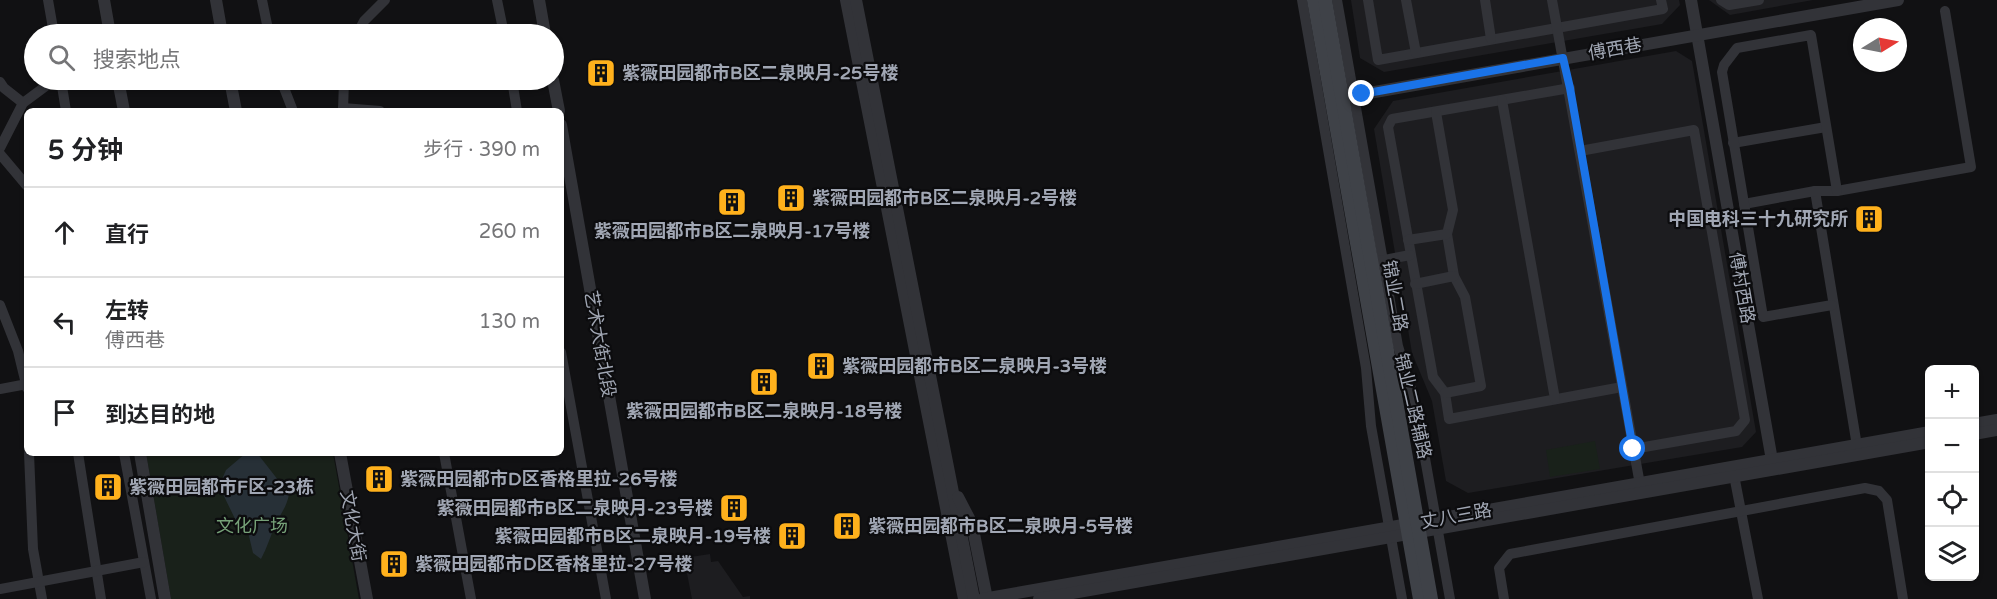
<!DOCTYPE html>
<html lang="zh">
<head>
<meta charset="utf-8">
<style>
	:root { --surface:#fff; --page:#f2f2f2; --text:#202124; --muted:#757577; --line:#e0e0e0 }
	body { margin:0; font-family:"Varela Round","Noto Sans SC",sans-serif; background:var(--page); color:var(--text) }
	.controls { position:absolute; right:18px; bottom:18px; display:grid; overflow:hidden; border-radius:9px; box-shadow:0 2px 4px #0004 }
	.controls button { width:54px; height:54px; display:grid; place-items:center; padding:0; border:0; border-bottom:2px solid var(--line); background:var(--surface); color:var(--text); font:30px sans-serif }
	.compass { position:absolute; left:1853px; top:18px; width:54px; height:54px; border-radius:50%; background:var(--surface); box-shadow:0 2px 4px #0004; rotate:80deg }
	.stop { position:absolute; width:18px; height:18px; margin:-14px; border:4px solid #1a73e8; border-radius:50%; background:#fff }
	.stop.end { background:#1a73e8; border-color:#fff; box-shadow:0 2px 6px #0008 }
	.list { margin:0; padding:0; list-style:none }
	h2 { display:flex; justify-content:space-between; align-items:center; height:78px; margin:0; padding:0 24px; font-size:26px }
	h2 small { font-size:20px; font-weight:400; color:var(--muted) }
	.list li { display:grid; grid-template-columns:39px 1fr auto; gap:18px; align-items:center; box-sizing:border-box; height:90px; padding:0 24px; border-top:2px solid var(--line) }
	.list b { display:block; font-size:22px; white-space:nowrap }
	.list p { margin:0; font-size:20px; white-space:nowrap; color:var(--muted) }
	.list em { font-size:20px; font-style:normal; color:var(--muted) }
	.icon { flex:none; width:33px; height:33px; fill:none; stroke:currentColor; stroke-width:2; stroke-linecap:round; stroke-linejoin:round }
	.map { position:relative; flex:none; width:1997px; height:599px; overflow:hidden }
	.search { position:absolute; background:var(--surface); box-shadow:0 2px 4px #0004; left:24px; top:24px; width:540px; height:66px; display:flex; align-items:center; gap:15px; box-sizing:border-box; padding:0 21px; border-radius:33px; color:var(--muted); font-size:22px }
	.panel { position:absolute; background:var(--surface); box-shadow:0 2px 4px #0004; left:24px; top:108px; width:540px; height:348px; border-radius:9px }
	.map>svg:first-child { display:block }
	.built { fill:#1d1d20 }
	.green { fill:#19211a }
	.water { fill:#273037 }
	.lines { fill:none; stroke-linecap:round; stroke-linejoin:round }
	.minor { stroke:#323338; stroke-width:10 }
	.tertiary { stroke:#323338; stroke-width:12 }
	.secondary { stroke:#3f4248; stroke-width:14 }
	.route { stroke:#1a73e8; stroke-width:8 }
	.labels { text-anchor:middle; stroke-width:4.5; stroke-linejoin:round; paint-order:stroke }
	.street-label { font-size:18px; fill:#a1a7b4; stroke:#0c0c0e }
	.poi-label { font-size:18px; font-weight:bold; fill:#a1a7b4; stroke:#0c0c0e; text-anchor:start }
	.park-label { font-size:18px; fill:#76a178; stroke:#0c0c0e }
</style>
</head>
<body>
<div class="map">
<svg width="1997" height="599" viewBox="0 0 1997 599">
	<rect width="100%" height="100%" fill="#111113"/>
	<g class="built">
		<path d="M 1351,0 L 1679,0 L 1680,5 L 1662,24 L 1384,72 L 1360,58 Z"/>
		<path d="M 1709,0 L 1813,0 L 1730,15 Z"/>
		<path d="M 1676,51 L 1692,61 L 1756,432 L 1742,447 L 1468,493 L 1446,481 L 1432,401 L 1412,353 L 1374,129 L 1393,101 Z"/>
		<path d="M 710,554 L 711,562 L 718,561 L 743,597 L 750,596 L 750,599 L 692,599 L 684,558 Z"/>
	</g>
	<g class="green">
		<path d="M 1595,441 L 1600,469 L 1550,477 L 1546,450 Z"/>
		<path d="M 146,453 L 333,453 L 359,599 L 171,599 Z"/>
	</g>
	<path class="water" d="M 246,453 L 257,453 L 289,494 C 287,507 280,514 275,526 C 270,537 267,548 261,559 L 253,553 L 248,532 L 238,525 L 219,486 L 226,470 Z"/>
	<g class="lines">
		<g class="minor">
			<path d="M 48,0 L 54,34"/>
			<path d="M 262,0 L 269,34"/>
			<path d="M 497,0 L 504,34"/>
			<path d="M 1302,0 L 1366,368 L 1371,426 L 1402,599"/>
			<path d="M 1337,0 L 1398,346 L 1415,402 L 1450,599"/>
			<path d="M 1368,0 L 1378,60 L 1663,9 L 1661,0"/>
			<path d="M 1406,0 L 1416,53"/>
			<path d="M 1485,0 L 1491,39"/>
			<path d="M 1552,0 L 1641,490"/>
			<path d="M 1721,0 L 1729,5 L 1759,0"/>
			<path d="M 357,34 L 364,21 L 385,0"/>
			<path d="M 61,80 L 66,111"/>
			<path d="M 281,80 L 293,111"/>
			<path d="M 512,80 L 517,111"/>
			<path d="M 0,82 L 4,88 L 23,103"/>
			<path d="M 1570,88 L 1392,119 L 1388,127 L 1433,377 L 1445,393 L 1449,419 L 1622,387"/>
			<path d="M 1502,100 L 1555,399"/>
			<path d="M 343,108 L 380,111"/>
			<path d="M 343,111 L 344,80"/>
			<path d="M 1436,112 L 1453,210 L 1447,234 L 1454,276 L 1465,297 L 1481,386 L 1445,393"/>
			<path d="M 1733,143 L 1826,127"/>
			<path d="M 0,148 L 23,103 L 54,80"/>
			<path d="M 1580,151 L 1694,130 L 1745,420 L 1736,431 L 1633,449"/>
			<path d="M 0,154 L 27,186"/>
			<path d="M 1815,191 L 1858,452"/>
			<path d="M 1744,204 L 1815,191 L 1837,191 L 1971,167 L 1945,11"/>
			<path d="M 1408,240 L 1447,234"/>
			<path d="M 1379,261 L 1410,255"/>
			<path d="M 1415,284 L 1454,276"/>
			<path d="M 0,305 L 18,351 L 27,388"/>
			<path d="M 1832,305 L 1763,317 L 1722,72 L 1724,65 L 1737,48 L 1811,35 L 1837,191"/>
			<path d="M 561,352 L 606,599"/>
			<path d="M 0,389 L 27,384"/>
			<path d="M 29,453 L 33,549 L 42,599"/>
			<path d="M 78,453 L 101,599"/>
			<path d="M 124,453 L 151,599"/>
			<path d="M 444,453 L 471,599"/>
			<path d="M 1733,470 L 1758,599"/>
			<path d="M 0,589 L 144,562"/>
			<path d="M 1504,599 L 1499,568 L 1510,554 L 1865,488 L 1879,491 L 1887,500 L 1903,599"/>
		</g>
		<g class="tertiary">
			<path d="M 104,0 L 110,34"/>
			<path d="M 216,0 L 222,34"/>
			<path d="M 539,0 L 545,34"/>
			<path d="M 846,0 L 964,599"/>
			<path d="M 856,0 L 974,599"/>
			<path d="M 1691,0 L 1773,466"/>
			<path d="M 118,80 L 124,111"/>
			<path d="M 230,80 L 236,111"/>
			<path d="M 553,80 L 559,111"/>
			<path d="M 1335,99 L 1898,0"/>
			<path d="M 561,125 L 645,599"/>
			<path d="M 1974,424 L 1997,420"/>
			<path d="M 1974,434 L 1997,430"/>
			<path d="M 140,453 L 165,599"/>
			<path d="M 340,453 L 367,599"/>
			<path d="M 958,497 L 972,524 L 987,599"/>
			<path d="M 983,599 L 1930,432"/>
			<path d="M 1039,599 L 1930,442"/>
		</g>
		<g class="secondary">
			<path d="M 1314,0 L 1420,599"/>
			<path d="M 1325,0 L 1431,599"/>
		</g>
	</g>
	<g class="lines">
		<path class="route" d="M 1362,94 L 1563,58 L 1570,88 L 1633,449"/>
	</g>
	<defs>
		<g id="building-square" transform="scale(1.5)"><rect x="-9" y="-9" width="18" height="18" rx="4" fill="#ffb11c" stroke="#0c0c0e"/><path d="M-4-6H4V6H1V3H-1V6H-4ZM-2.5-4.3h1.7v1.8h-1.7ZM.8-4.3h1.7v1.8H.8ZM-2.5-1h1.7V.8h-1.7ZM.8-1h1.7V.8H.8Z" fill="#111"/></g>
	</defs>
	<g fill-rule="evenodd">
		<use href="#building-square" x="601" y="73"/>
		<use href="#building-square" x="791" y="198"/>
		<use href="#building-square" x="732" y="202"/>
		<use href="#building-square" x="1869" y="219"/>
		<use href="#building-square" x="821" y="366"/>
		<use href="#building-square" x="764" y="382"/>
		<use href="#building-square" x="379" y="479"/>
		<use href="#building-square" x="108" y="487"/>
		<use href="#building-square" x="734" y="508"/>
		<use href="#building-square" x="847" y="526"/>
		<use href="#building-square" x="792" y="536"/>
		<use href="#building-square" x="394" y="564"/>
	</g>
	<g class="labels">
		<g class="street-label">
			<text transform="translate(1615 49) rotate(-10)" y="6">傅西巷</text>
			<text transform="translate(1742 288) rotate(80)" y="6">傅村西路</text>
			<text transform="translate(1395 296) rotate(80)" y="6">锦业二路</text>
			<text transform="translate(600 344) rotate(80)" y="6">艺术大街北段</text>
			<text transform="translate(1413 406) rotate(77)" y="6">锦业二路辅路</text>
			<text transform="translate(1456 516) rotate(-10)" y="6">丈八三路</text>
			<text transform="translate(353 526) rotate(80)" y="6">文化大街</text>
		</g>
		<g class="poi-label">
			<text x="622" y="79">紫薇田园都市B区二泉映月-25号楼</text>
			<text x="812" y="204">紫薇田园都市B区二泉映月-2号楼</text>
			<text x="1848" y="225" text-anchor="end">中国电科三十九研究所</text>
			<text x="732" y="237" text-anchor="middle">紫薇田园都市B区二泉映月-17号楼</text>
			<text x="842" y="372">紫薇田园都市B区二泉映月-3号楼</text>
			<text x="764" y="417" text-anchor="middle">紫薇田园都市B区二泉映月-18号楼</text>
			<text x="400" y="485">紫薇田园都市D区香格里拉-26号楼</text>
			<text x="129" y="493">紫薇田园都市F区-23栋</text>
			<text x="713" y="514" text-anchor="end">紫薇田园都市B区二泉映月-23号楼</text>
			<text x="868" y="532">紫薇田园都市B区二泉映月-5号楼</text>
			<text x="771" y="542" text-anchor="end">紫薇田园都市B区二泉映月-19号楼</text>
			<text x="415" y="570">紫薇田园都市D区香格里拉-27号楼</text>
		</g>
		<g class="park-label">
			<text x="252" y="532">文化广场</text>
		</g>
	</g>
</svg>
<div class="controls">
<button>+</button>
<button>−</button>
<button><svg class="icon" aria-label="locate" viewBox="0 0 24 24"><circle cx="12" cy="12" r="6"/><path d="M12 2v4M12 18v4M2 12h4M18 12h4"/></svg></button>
<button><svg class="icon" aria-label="layers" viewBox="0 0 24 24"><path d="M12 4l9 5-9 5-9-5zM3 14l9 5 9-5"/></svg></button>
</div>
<svg class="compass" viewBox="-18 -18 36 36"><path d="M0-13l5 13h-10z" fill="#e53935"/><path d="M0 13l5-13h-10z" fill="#757577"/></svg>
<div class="stop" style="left:1633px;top:449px"></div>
<div class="stop end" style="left:1362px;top:94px"></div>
<div class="search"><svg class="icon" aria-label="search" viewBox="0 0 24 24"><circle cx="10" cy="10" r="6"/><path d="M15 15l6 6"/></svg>搜索地点</div>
<section class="panel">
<h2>5 分钟<small>步行 · 390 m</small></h2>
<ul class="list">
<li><svg class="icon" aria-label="ahead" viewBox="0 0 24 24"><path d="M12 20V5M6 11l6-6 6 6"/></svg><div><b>直行</b></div><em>260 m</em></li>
<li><svg class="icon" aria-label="left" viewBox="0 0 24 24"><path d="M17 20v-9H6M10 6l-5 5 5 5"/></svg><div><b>左转</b><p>傅西巷</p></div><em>130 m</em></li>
<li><svg class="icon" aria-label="arrive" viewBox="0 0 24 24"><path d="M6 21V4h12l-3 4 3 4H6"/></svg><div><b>到达目的地</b></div></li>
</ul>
</section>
</div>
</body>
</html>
